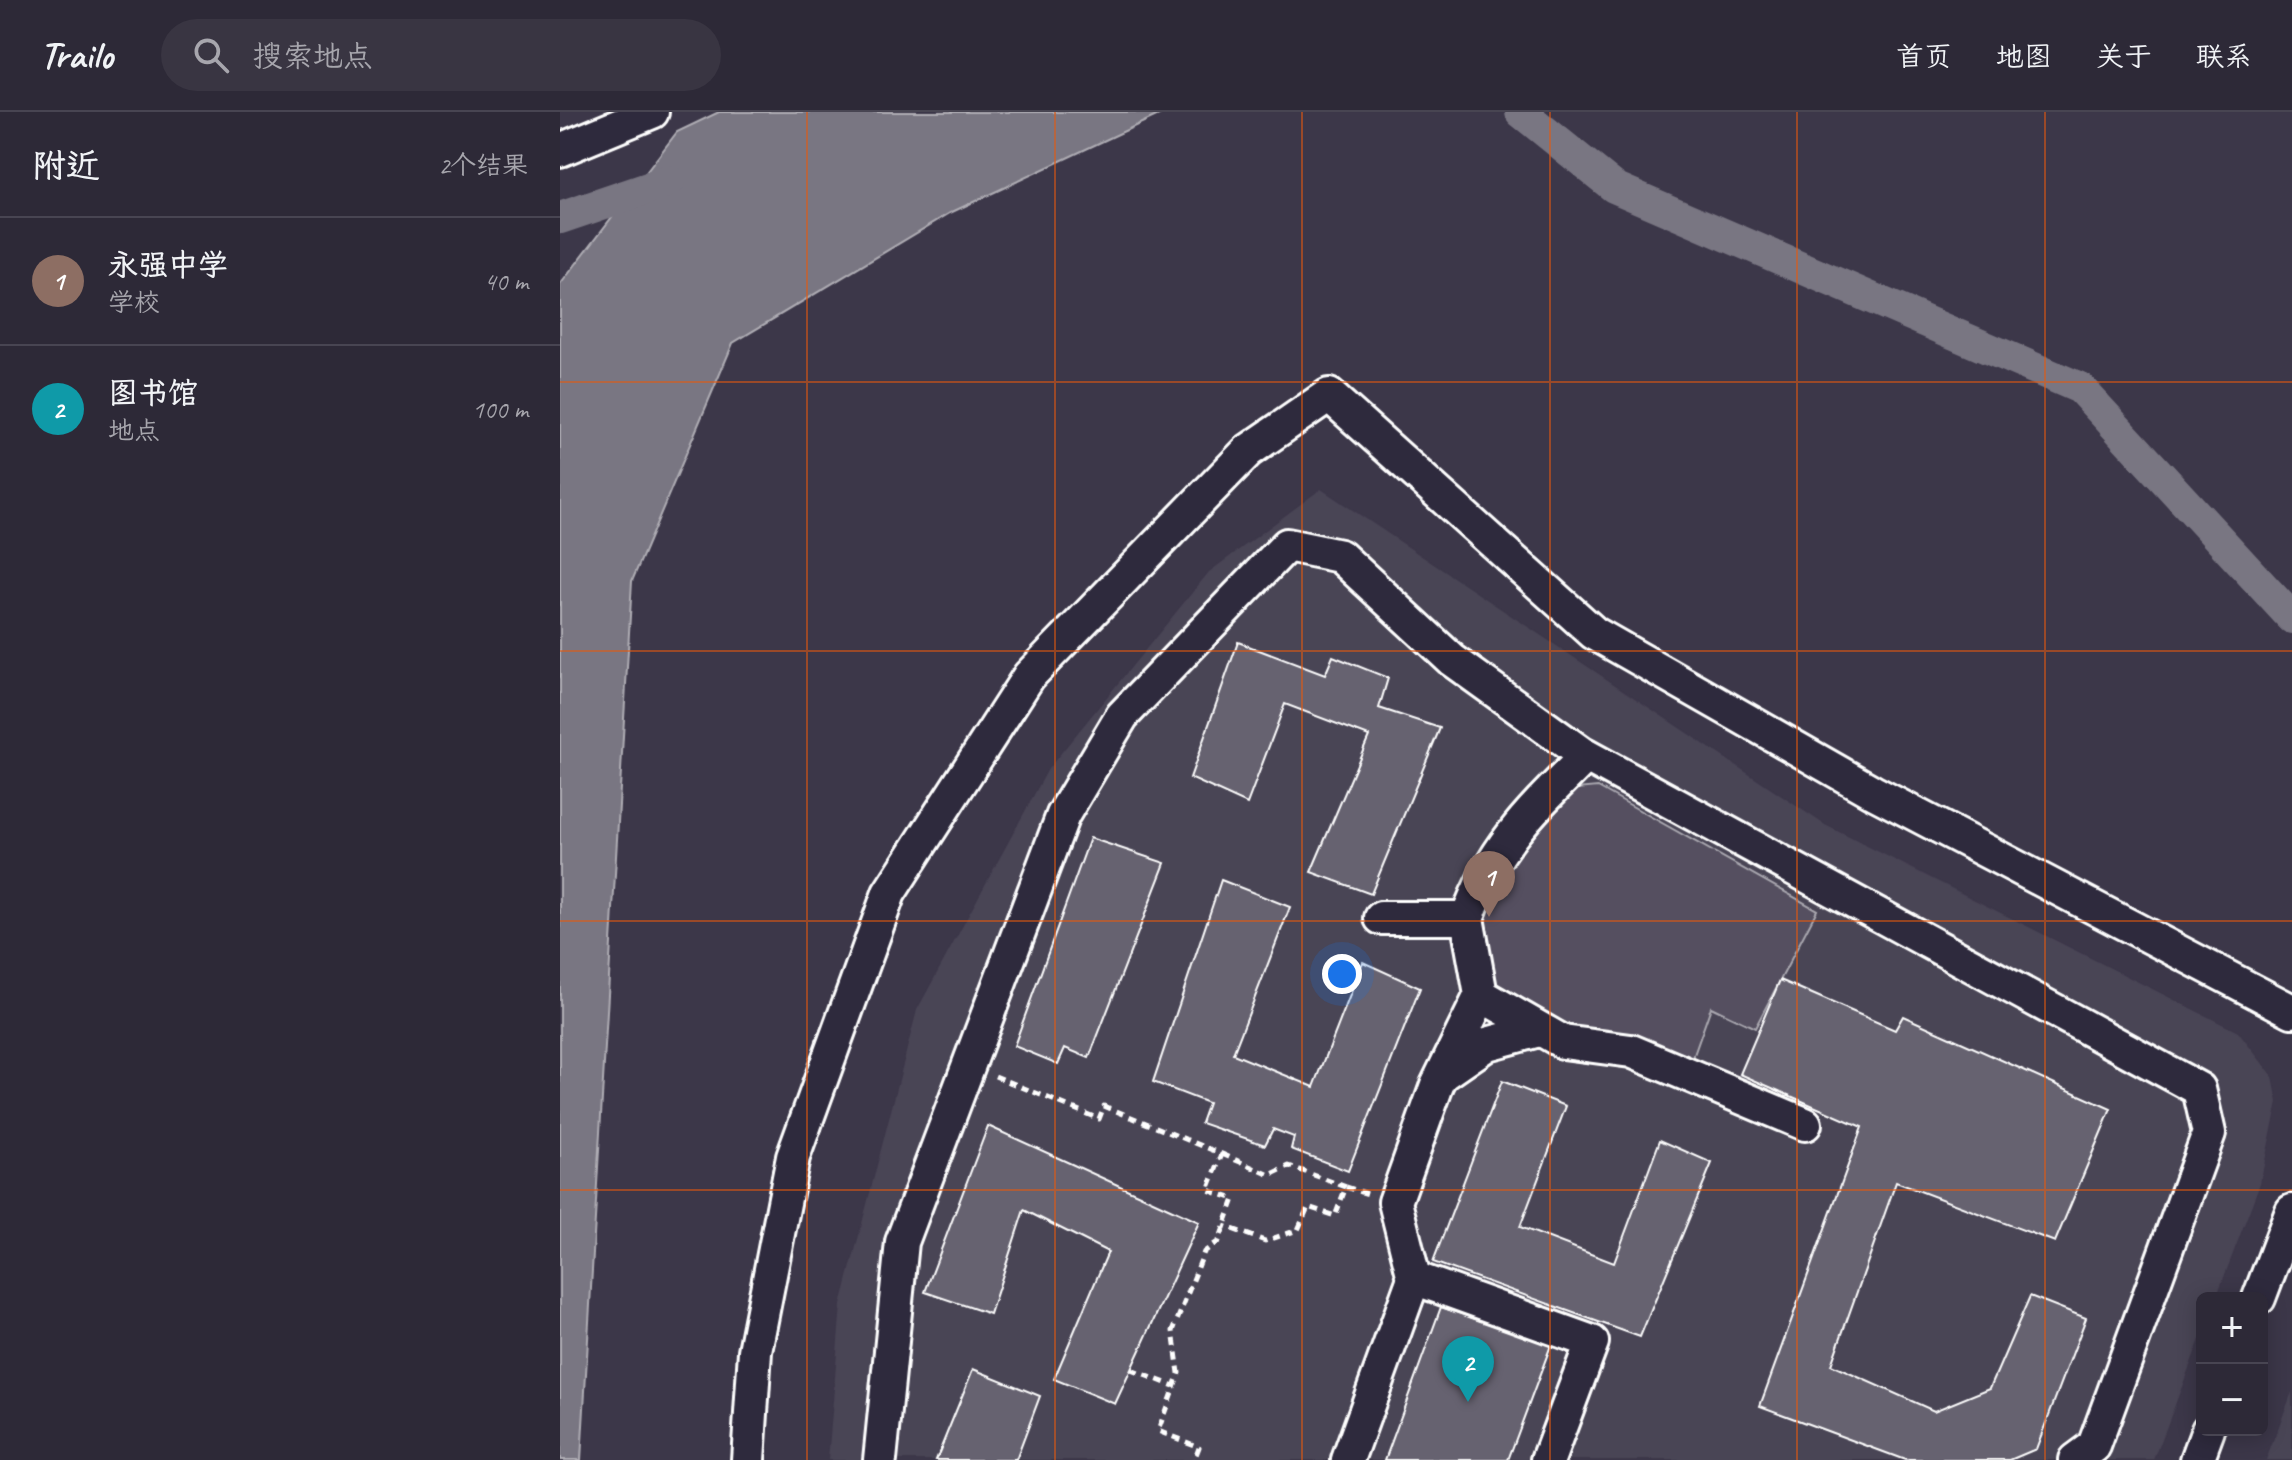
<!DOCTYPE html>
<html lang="zh">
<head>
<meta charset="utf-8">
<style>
	:root { --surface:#2d2937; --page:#393542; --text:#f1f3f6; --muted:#a7a6ad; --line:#484552; --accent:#ff9aa2 }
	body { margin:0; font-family:Caveat,"LXGW WenKai TC",sans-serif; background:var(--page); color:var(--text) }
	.controls { position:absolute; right:24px; bottom:24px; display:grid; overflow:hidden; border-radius:12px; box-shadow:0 4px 20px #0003 }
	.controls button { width:72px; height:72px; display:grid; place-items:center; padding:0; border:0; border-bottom:2px solid var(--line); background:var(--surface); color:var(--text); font:40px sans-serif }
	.you { position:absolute; left:782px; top:862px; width:28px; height:28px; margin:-20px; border:6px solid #fff; border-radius:50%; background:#1a73e8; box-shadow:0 0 0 12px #1a73e833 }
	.badge { display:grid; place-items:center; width:52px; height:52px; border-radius:50%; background:var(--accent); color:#fff; font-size:26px; font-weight:700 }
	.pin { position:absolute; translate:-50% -66px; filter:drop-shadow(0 2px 4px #0008) }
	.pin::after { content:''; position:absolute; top:42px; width:28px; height:24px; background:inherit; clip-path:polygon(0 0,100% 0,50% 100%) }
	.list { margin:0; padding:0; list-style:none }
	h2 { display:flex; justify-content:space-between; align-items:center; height:104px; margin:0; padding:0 32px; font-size:34px }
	h2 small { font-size:26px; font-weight:400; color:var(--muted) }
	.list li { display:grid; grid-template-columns:52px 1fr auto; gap:24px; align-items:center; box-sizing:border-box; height:128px; padding:0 32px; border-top:2px solid var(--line) }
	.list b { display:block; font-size:30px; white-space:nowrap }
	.list p { margin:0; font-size:26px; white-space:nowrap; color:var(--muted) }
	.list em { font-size:26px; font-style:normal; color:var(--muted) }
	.icon { flex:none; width:44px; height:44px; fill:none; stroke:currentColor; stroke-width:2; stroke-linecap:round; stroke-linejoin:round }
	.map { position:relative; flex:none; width:1732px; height:1348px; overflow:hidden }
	header { display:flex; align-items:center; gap:48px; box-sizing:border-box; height:112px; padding:0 40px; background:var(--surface); border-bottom:2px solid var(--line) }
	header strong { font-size:38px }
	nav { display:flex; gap:44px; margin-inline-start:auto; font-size:28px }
	.search { width:560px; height:72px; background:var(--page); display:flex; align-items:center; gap:20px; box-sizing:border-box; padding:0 28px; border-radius:44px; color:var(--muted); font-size:30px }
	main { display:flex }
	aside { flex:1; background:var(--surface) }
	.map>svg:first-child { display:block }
	.built { fill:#494455 }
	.green { fill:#555060; stroke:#aaa8b0; stroke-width:2 }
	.water { fill:#797682; stroke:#afadb4; stroke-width:2 }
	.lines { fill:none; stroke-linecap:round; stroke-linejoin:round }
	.canal { stroke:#797682; stroke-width:32 }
	.building { fill:#666270; stroke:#fff; stroke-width:2 }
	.minor-casing { stroke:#fff; stroke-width:38 }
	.path { stroke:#fff; stroke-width:5; stroke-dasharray:8 6; stroke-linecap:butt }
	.minor { stroke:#2f2a3d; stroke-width:32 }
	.grid { fill:none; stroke:#e8590c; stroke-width:2; stroke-opacity:0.55 }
</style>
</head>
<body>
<header>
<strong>Trailo</strong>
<div class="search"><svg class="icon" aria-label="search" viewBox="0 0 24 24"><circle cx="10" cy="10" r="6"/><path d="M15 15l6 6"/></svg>搜索地点</div>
<nav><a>首页</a><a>地图</a><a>关于</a><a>联系</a></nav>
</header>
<main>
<aside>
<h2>附近<small>2个结果</small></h2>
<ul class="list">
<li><span class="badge" style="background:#8d6e63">1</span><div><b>永强中学</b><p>学校</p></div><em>40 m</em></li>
<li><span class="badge" style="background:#0f9aa8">2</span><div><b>图书馆</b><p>地点</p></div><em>100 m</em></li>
</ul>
</aside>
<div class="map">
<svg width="1732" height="1348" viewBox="0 0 1732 1348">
	<rect width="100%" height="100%" fill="#3c3749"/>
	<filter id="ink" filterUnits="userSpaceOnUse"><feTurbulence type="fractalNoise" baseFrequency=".0125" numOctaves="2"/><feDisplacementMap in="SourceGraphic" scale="16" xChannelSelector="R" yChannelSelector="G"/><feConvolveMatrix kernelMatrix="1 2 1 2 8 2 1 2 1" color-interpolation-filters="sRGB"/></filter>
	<g filter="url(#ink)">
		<g class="built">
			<path d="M 761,377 L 1265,713 L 1678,920 L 1713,965 L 1718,990 L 1700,1071 L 1656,1186 L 1642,1186 L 1642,1222 L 1594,1348 L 268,1348 L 281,1193 L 357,898 L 488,657 L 649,460 Z"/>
			<path d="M 1732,1280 L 1732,1348 L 1706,1348 Z"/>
		</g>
		<path class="green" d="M 1038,675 L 1257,798 L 1195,916 L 1151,895 L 1129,957 L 1002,919 L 959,901 L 932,869 L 922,810 L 943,750 L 1006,678 Z"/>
		<path class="water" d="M 159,0 L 605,0 L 390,101 L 173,231 L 72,469 L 21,1348 L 0,1348 L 0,173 L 117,20 Z"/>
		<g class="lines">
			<g class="canal">
				<path d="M 961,0 L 1054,75 L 1520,276 L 1732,506"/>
				<path d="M 0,106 L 109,69"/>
			</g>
		</g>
		<g class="building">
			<path d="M 678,530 L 765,563 L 773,544 L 828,566 L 819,596 L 880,616 L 811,782 L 751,760 L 809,624 L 725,592 L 687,692 L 630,666 Z"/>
			<path d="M 530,726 L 605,751 L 529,946 L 505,936 L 498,952 L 454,934 Z"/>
			<path d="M 661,768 L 730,795 L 673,942 L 754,975 L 803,850 L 860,876 L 788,1059 L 731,1037 L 734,1025 L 713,1017 L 705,1033 L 641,1011 L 648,991 L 593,970 Z"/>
			<path d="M 1220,868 L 1335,918 L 1343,904 L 1551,997 L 1495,1130 L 1336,1070 L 1271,1253 L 1374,1299 L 1430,1276 L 1470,1184 L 1526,1206 L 1476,1337 L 1450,1348 L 1345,1348 L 1200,1294 L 1302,1015 L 1180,962 Z"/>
			<path d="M 942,969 L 1006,994 L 960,1115 L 1054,1151 L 1100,1028 L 1152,1051 L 1080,1225 L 873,1150 Z"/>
			<path d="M 428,1014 L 639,1110 L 555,1292 L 494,1267 L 548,1140 L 464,1098 L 430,1202 L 365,1180 Z"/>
			<path d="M 881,1195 L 991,1233 L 948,1348 L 825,1348 Z"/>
			<path d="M 413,1257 L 480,1284 L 456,1348 L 376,1348 Z"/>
		</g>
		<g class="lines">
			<g class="minor-casing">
				<g id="minor">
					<path d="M 0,38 L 92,0"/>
					<path d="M 907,806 C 934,732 972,698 1026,644"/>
					<path d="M 921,883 L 1003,930 L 1071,939 L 1245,1012"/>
					<path d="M 885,961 L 927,932 L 979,918"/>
					<path d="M 854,1166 L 1032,1230 L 988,1348"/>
					<path d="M 1699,1186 L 1732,1099"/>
					<path d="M 188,1348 L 195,1239 L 233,1045 L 329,781 L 469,564 L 688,339 L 769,283 L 1034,521 L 1313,680 L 1732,899"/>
					<path d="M 320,1348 L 342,1130 L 503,703 L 562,604 L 727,433 L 780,444 L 892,548 L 1021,641 L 1639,977 L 1649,1021 L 1534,1334 L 1515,1348"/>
					<path d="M 788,1348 L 854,1166 L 835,1090 L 877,973 L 921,883 L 907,806 L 821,806"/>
					<path d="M 1637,1348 L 1648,1318"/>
				</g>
			</g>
			<g class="path">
				<path d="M 435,964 L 539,1007 L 544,994 L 662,1042 L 648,1078 L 674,1087 L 659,1129 L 644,1140 L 613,1219 L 619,1261 L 598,1319 L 639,1335 L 634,1348"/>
				<path d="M 662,1042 L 710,1063 L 729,1054 L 786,1075 L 775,1104 L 748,1095 L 738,1118 L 705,1129 L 664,1114"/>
				<path d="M 786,1075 L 808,1082"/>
				<path d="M 571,1258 L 614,1274"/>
			</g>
			<use href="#minor" class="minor"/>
		</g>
	</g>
	<path class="grid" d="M 247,0 L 247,1348M 495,0 L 495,1348M 742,0 L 742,1348M 990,0 L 990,1348M 1237,0 L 1237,1348M 1485,0 L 1485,1348M 0,270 L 1732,270M 0,539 L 1732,539M 0,809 L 1732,809M 0,1078 L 1732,1078"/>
</svg>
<div class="controls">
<button>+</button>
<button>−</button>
</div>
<div class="you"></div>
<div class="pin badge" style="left:929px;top:805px;background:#8d6e63">1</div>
<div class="pin badge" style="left:908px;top:1290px;background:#0f9aa8">2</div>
</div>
</main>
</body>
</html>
